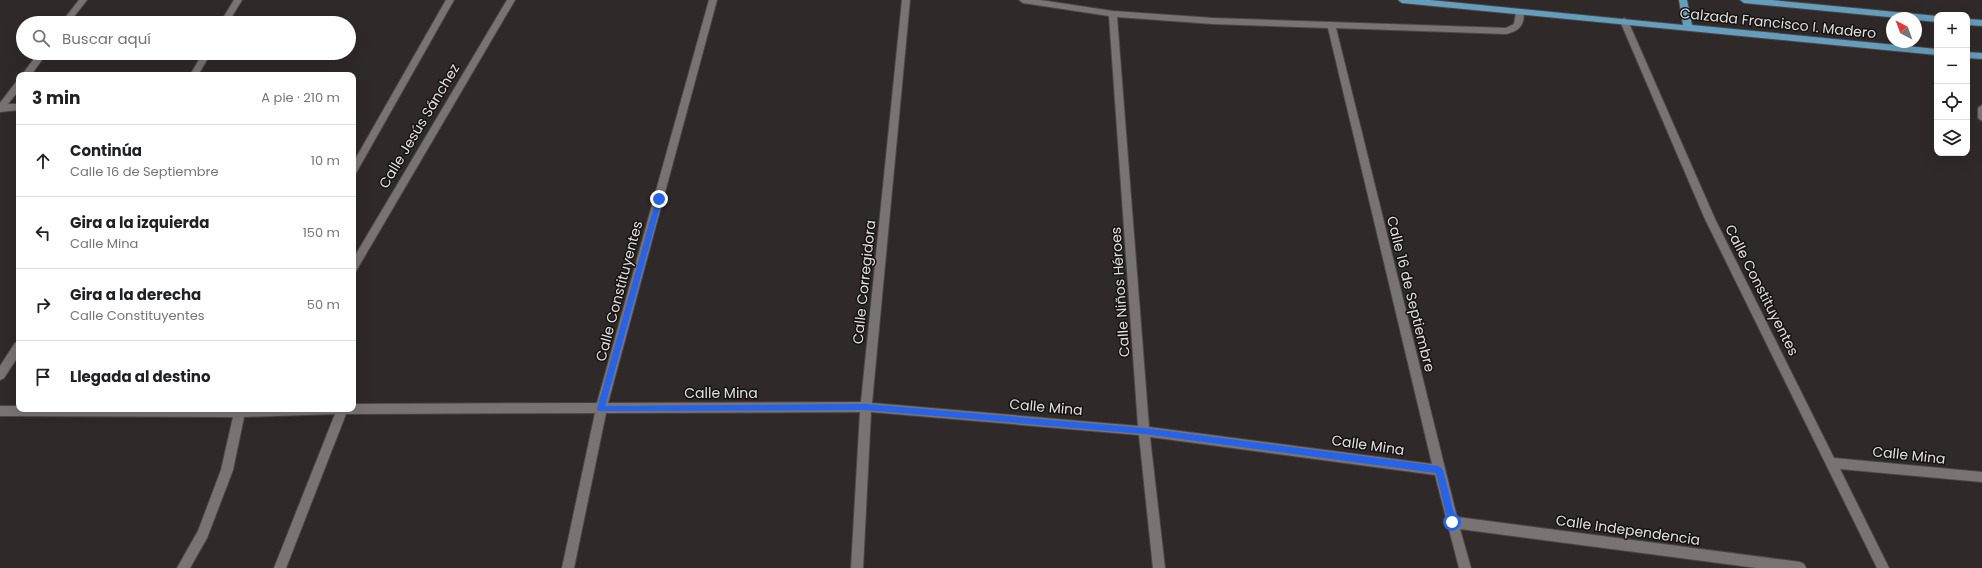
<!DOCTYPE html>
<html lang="es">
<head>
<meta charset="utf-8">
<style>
	:root { --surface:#fff; --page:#f6f6f6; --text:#202124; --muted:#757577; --line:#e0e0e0 }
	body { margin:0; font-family:Poppins,sans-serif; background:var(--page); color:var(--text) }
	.controls { position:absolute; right:12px; top:12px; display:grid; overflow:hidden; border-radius:8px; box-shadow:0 4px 16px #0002 }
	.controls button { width:36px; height:36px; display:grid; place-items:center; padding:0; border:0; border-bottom:1px solid var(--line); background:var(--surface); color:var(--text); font:20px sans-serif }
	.compass { position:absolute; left:1886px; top:12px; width:36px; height:36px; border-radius:50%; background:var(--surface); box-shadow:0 4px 16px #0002; rotate:319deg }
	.stop { position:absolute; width:12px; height:12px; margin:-9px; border:3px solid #2563eb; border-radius:50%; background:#fff }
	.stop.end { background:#2563eb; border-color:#fff; box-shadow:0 1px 4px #0008 }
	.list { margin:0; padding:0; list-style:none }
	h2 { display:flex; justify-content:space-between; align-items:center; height:52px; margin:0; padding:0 16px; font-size:17px }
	h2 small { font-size:13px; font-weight:400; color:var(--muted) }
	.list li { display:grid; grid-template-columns:26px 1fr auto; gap:12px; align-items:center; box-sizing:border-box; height:72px; padding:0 16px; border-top:1px solid var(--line) }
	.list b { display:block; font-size:15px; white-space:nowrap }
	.list p { margin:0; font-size:13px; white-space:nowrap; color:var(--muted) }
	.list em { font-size:13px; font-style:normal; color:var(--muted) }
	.icon { flex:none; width:22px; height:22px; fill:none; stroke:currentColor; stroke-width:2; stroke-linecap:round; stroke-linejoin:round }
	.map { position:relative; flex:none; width:1982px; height:568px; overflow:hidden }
	.search { position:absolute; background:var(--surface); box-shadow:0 4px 16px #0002; left:16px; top:16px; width:340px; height:44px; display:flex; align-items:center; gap:10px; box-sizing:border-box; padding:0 14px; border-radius:22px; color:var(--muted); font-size:15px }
	.panel { position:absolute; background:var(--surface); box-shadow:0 4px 16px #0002; left:16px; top:72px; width:340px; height:340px; border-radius:8px }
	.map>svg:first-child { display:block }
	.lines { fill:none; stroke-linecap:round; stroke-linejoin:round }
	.minor-casing { stroke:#4c4747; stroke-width:2 }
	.primary-casing { stroke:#4c4747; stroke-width:2 }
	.minor { fill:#7a7373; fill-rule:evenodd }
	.primary { fill:#659dbc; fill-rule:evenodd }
	.route { fill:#2563eb }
	.labels { text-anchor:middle; stroke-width:3; stroke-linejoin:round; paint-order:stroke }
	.street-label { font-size:14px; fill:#e3dfdf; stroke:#151212 }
</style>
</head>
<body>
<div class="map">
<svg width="1982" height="568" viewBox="0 0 1982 568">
	<rect width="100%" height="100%" fill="#2f2929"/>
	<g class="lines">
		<g class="minor-casing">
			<g id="minor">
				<path d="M 79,0 L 87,0 L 69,23 L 61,23 Z"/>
				<path d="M 234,0 L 242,0 L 228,23 L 220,23 Z"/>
				<path d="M 446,0 L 454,0 L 356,173 L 353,174 L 353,163 Z"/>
				<path d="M 507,0 L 515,0 L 356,271 L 353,272 L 353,259 Z"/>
				<path d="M 709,0 L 717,0 L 608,403 L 861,402 L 902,0 L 910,0 L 872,403 L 1138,426 L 1109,16 L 1023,3 L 1019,0 L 1040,0 L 1113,11 L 1213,18 L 1506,28 L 1514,24 L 1516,12 L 1520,9 L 1524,12 C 1524,26 1519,31 1506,34 L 1336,28 L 1457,517 L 1800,562 L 1804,564 L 1806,568 L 1757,568 L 1460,529 L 1471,568 L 1459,568 L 1435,475 L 1150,437 L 1165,568 L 1153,568 L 1139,435 L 871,412 L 863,568 L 851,568 L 860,412 L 606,413 L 574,568 L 562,568 L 595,413 L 346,414 L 286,568 L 274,568 L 335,414 L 244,417 L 233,470 L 207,538 L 190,568 L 177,568 L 198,531 L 221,470 L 233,417 L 0,416 L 0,406 L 19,406 L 19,409 L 353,409 L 353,404 L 597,403 ZM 1117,17 L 1213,24 L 1328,28 L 1432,464 L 1149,427 Z"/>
				<path d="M 1624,18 L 1628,21 L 1715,219 L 1834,458 L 1982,472 L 1982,482 L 1840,469 L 1889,568 L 1877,568 L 1705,219 L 1620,21 Z"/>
				<path d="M 38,53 L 47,53 L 31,75 L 22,75 Z"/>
				<path d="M 203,53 L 211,53 L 198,75 L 190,75 Z"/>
				<path d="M 19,81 L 19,90 L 8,104 L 19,104 L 19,110 L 0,112 L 0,103 L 16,82 Z"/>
				<path d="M 1982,105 L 1982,121 L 1978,118 L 1978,108 Z"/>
				<path d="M 19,342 L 19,355 L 4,378 L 0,380 L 0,366 L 15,343 Z"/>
			</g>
		</g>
		<g class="primary-casing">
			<g id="primary">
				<path d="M 1398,0 L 1430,0 L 1683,25 L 1679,0 L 1687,0 L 1692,25 L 1937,49 L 1937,55 L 1402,3 Z"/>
				<path d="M 1740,0 L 1771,0 L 1937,16 L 1937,22 L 1916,20 L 1916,18 L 1899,18 L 1744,3 Z"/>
				<path d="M 1967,19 L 1982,20 L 1982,26 L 1967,25 Z"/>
				<path d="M 1967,52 L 1982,53 L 1982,59 L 1967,58 Z"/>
			</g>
		</g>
		<use href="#minor" class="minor"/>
		<use href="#primary" class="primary"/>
	</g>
	<path class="route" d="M 659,196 L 662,199 L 605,406 L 866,404 L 1144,428 L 1439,466 L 1443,470 L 1456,522 L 1452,526 L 1448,522 L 1436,473 L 1144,434 L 866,410 L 598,411 L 597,409 L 656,199 Z"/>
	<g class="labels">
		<g class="street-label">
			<text transform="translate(1778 23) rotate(6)" y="5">Calzada Francisco I. Madero</text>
			<text transform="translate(419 126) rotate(-59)" y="5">Calle Jesús Sánchez</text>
			<text transform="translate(864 282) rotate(-84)" y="5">Calle Corregidora</text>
			<text transform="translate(1762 290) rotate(63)" y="5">Calle Constituyentes</text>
			<text transform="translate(619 291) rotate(-75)" y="5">Calle Constituyentes</text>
			<text transform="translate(1120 292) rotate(-94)" y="5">Calle Niños Héroes</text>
			<text transform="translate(1411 294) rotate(76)" y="5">Calle 16 de Septiembre</text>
			<text x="721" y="398">Calle Mina</text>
			<text transform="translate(1046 407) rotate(5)" y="5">Calle Mina</text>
			<text transform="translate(1368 445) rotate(8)" y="5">Calle Mina</text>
			<text transform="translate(1909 455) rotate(6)" y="5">Calle Mina</text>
			<text transform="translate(1628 530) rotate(8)" y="5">Calle Independencia</text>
		</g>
	</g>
</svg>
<div class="controls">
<button>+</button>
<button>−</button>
<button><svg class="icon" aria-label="locate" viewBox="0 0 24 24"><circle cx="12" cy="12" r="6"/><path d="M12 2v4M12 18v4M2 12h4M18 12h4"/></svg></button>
<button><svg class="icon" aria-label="layers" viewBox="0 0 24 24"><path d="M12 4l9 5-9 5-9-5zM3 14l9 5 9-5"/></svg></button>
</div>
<svg class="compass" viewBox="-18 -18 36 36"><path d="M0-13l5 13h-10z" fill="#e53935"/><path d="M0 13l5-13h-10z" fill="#757577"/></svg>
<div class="stop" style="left:1452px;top:522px"></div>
<div class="stop end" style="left:659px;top:199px"></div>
<div class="search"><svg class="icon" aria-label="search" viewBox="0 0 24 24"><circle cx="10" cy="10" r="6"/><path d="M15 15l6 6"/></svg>Buscar aquí</div>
<section class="panel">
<h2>3 min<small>A pie · 210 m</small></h2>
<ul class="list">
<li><svg class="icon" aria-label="ahead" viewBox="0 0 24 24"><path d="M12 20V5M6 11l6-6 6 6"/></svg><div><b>Continúa</b><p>Calle 16 de Septiembre</p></div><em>10 m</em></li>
<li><svg class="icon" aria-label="left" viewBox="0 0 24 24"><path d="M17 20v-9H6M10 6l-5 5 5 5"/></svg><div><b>Gira a la izquierda</b><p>Calle Mina</p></div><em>150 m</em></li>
<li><svg class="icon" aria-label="right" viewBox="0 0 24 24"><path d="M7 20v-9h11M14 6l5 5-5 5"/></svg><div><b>Gira a la derecha</b><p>Calle Constituyentes</p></div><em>50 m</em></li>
<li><svg class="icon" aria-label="arrive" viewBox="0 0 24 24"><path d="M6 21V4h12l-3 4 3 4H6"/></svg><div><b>Llegada al destino</b></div></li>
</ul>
</section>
</div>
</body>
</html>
